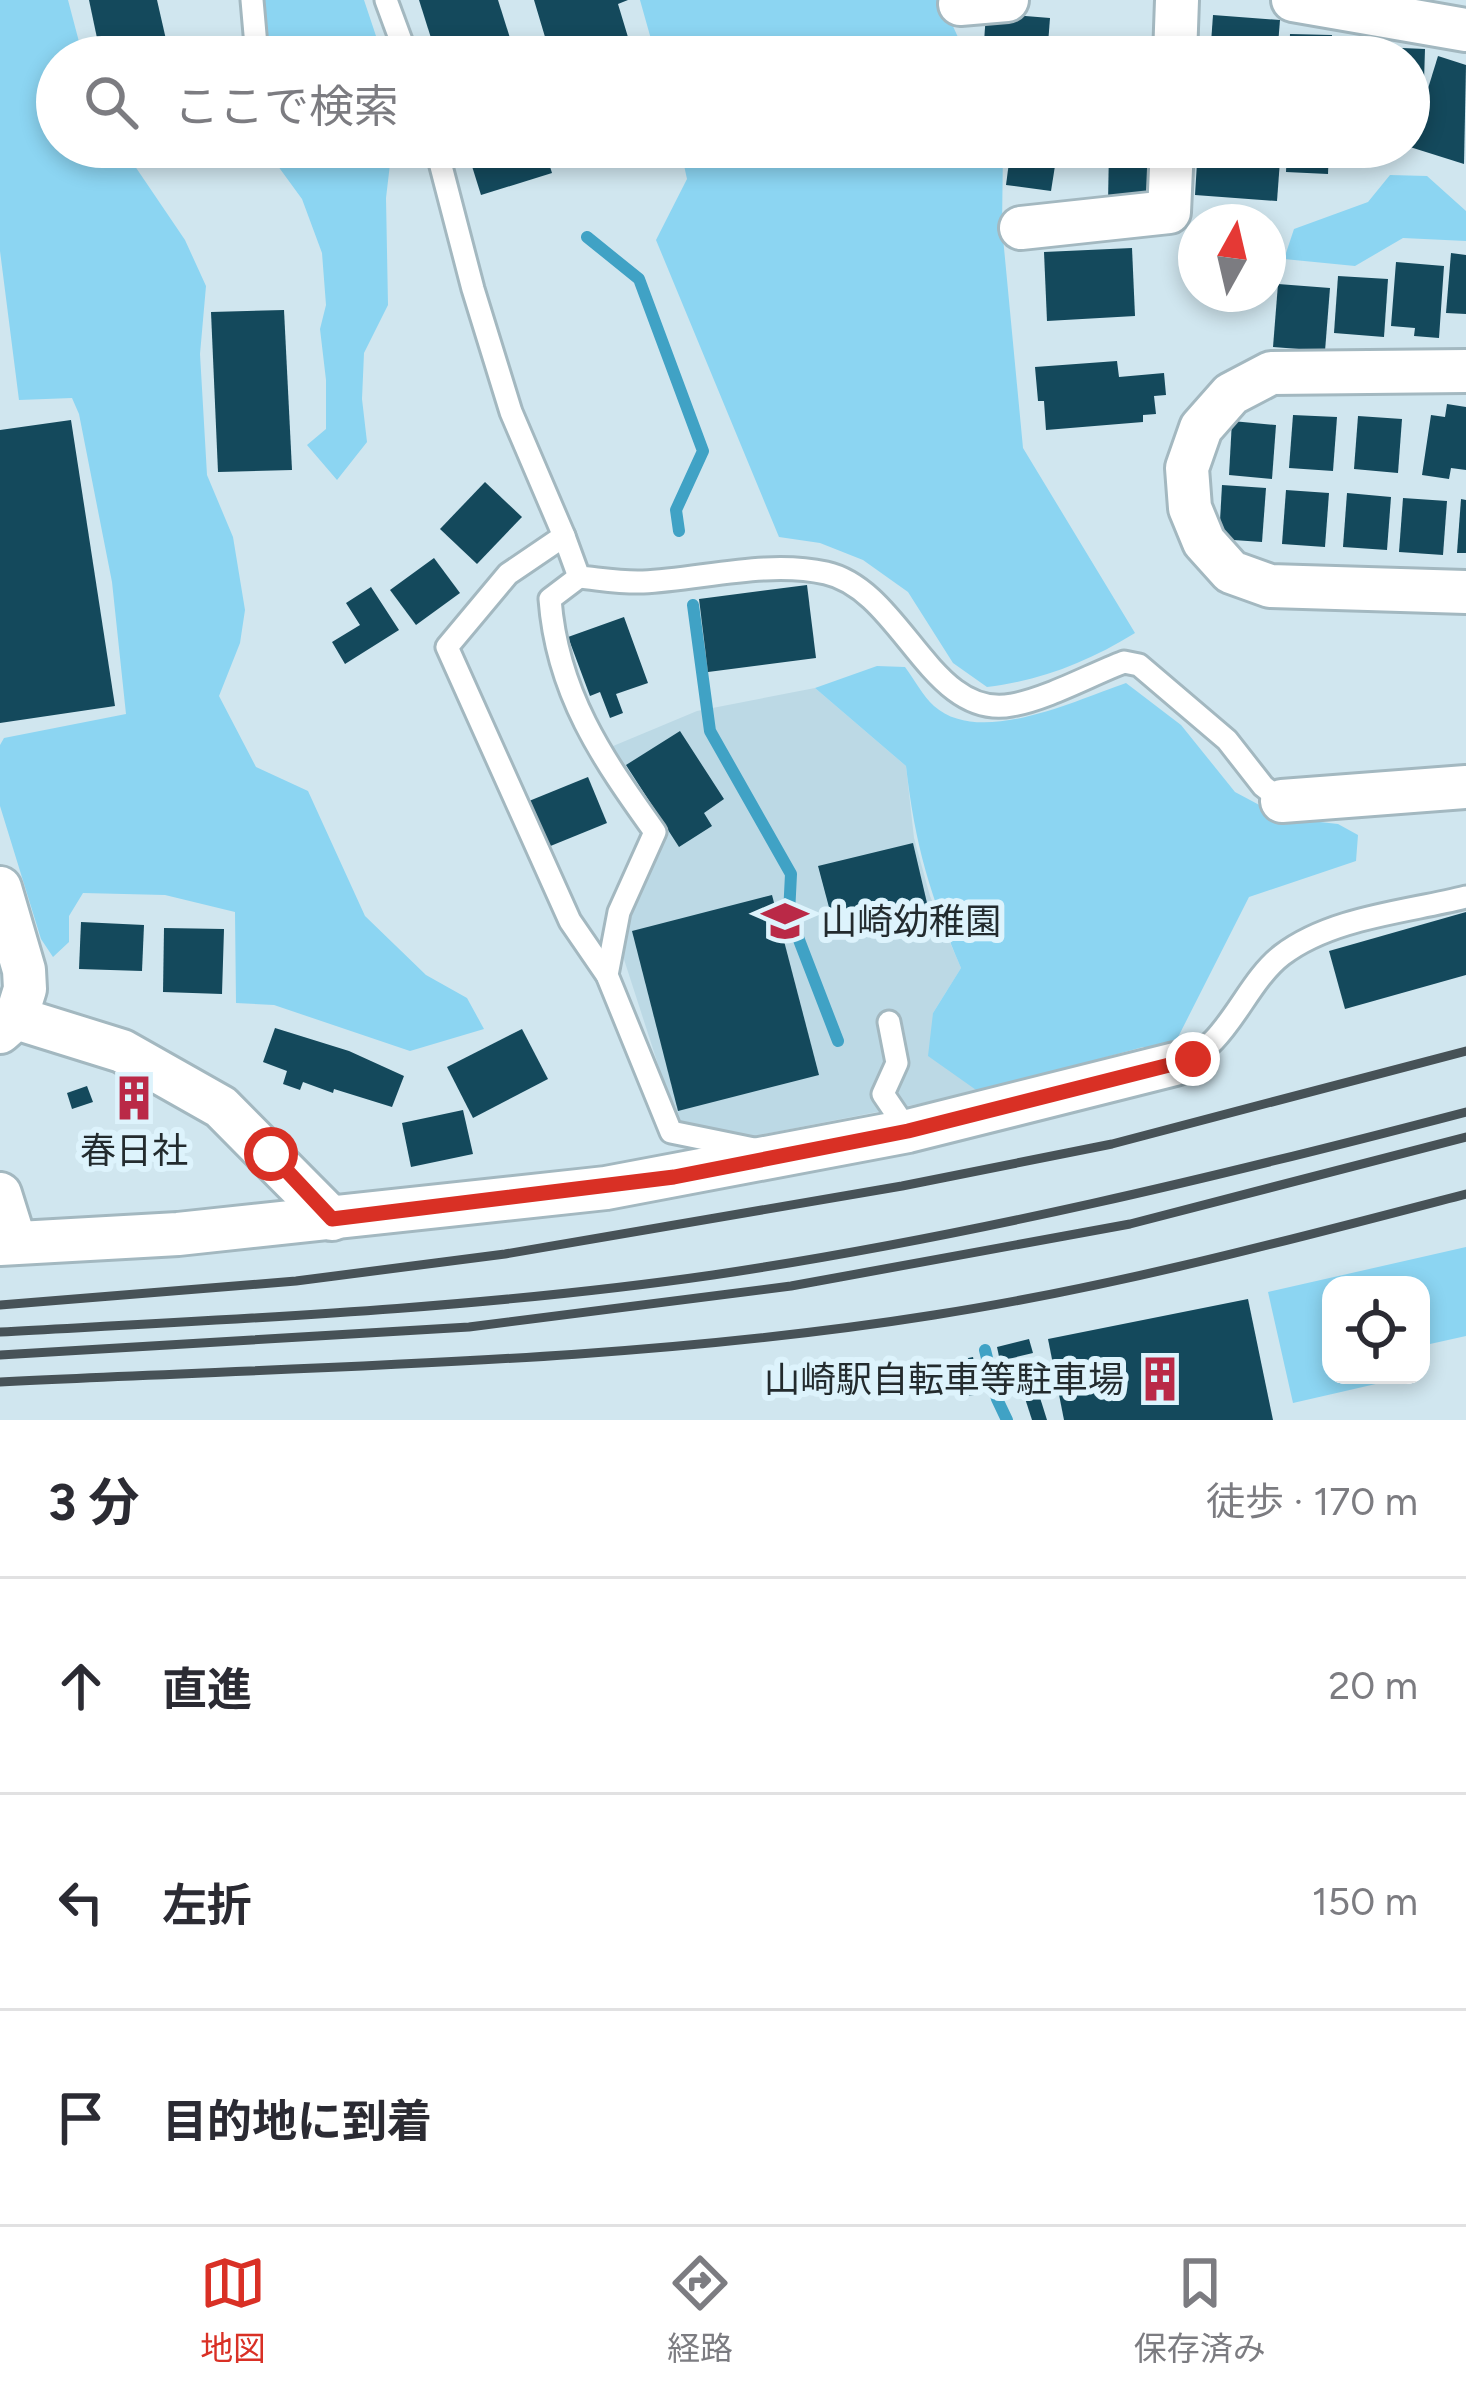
<!DOCTYPE html>
<html lang="ja">
<head>
<meta charset="utf-8">
<style>
	:root { --surface:#fff; --page:#f2f2f3; --text:#2b2b33; --muted:#7c7c81; --line:#e1e1e2; --accent:#d93025 }
	body { margin:0; font-family:Figtree,"Noto Sans JP",sans-serif; background:var(--page); color:var(--text) }
	.controls { position:absolute; right:36px; bottom:36px; display:grid; overflow:hidden; border-radius:24px; box-shadow:0 6px 18px #0003 }
	.controls button { width:108px; height:108px; display:grid; place-items:center; padding:0; border:0; border-bottom:3px solid var(--line); background:var(--surface); color:var(--text); font:60px sans-serif }
	.compass { position:absolute; left:1178px; top:204px; width:108px; height:108px; border-radius:50%; background:var(--surface); box-shadow:0 6px 18px #0003; rotate:8deg }
	.stop { position:absolute; width:36px; height:36px; margin:-27px; border:9px solid #d93025; border-radius:50%; background:#fff }
	.stop.end { background:#d93025; border-color:#fff; box-shadow:0 3px 12px #0008 }
	.list { margin:0; padding:0; list-style:none }
	h2 { display:flex; justify-content:space-between; align-items:center; height:156px; margin:0; padding:0 48px; font-size:51px }
	h2 small { font-size:39px; font-weight:400; color:var(--muted) }
	.list li { display:grid; grid-template-columns:78px 1fr auto; gap:36px; align-items:center; box-sizing:border-box; height:216px; padding:0 48px; border-top:3px solid var(--line) }
	.list b { display:block; font-size:45px; white-space:nowrap }
	.list em { font-size:39px; font-style:normal; color:var(--muted) }
	.icon { flex:none; width:66px; height:66px; fill:none; stroke:currentColor; stroke-width:2; stroke-linecap:round; stroke-linejoin:round }
	.map { position:relative; flex:none; width:1466px; height:1420px; overflow:hidden }
	.search { position:absolute; background:var(--surface); box-shadow:0 6px 18px #0003; left:36px; right:36px; top:36px; height:132px; display:flex; align-items:center; gap:30px; box-sizing:border-box; padding:0 42px; border-radius:66px; color:var(--muted); font-size:45px }
	.sheet { height:804px; background:var(--surface) }
	nav { display:flex; justify-content:space-around; align-items:center; box-sizing:border-box; height:168px; border-top:3px solid var(--line); background:var(--surface); font-size:33px; color:var(--muted) }
	nav a { display:grid; justify-items:center; gap:6px }
	nav .on { color:var(--accent) }
	.map>svg:first-child { display:block }
	.built { fill:#bcd9e5 }
	.green { fill:#8cd5f2 }
	.lines { fill:none; stroke-linecap:round; stroke-linejoin:round }
	.stream { stroke:#40a2c5; stroke-width:12 }
	.building { fill:#14495c }
	.service-casing { stroke:#a3b8c0; stroke-width:27 }
	.minor-casing { stroke:#a3b8c0; stroke-width:48 }
	.service { stroke:#fff; stroke-width:21 }
	.minor { stroke:#fff; stroke-width:42 }
	.rail { stroke:#475257; stroke-width:9 }
	.route { stroke:#d93025; stroke-width:15 }
	.labels { text-anchor:middle; stroke-width:12; stroke-linejoin:round; paint-order:stroke }
	.poi-label { font-size:36px; fill:#232b2e; stroke:#ddf3fc; text-anchor:start }
</style>
</head>
<body>
<div class="map">
<svg width="1466" height="1420" viewBox="0 0 1466 1420">
	<rect width="100%" height="100%" fill="#d0e6ef"/>
	<path class="built" d="M 815,688 L 906,766 L 914,838 L 930,896 L 961,968 L 933,1013 L 979,1092 L 749,1137 L 676,1120 L 620,947 L 663,832 L 606,749 L 697,711 Z"/>
	<g class="green">
		<path d="M 0,0 L 68,0 L 83,57 L 57,57 L 57,147 L 122,147 L 185,240 L 206,286 L 200,354 L 207,475 L 233,537 L 245,610 L 240,643 L 219,696 L 256,767 L 308,791 L 365,916 L 426,975 L 467,998 L 484,1029 L 410,1051 L 274,1005 L 236,1003 L 235,912 L 165,895 L 83,893 L 69,916 L 69,942 L 53,957 L 41,939 L 0,806 L 0,745 L 4,738 L 126,714 L 112,582 L 79,414 L 72,398 L 19,400 L 0,251 Z"/>
		<path d="M 241,0 L 364,0 L 383,57 L 253,57 Z"/>
		<path d="M 640,0 L 941,0 L 967,57 L 656,57 Z"/>
		<path d="M 272,147 L 392,147 L 386,198 L 388,305 L 364,353 L 362,399 L 367,442 L 337,480 L 307,445 L 326,429 L 326,380 L 320,329 L 326,305 L 322,253 L 302,199 L 275,162 Z"/>
		<path d="M 680,147 L 1003,147 L 1002,227 L 1023,448 L 1135,633 C 1088,662 1042,680 987,687 L 953,663 L 908,592 L 863,560 L 820,543 L 779,537 L 656,240 L 687,179 Z"/>
		<path d="M 1390,175 L 1427,176 L 1466,211 L 1466,241 L 1403,238 L 1355,266 L 1284,259 L 1294,229 L 1368,202 Z"/>
		<path d="M 877,666 L 905,667 C 914,679 923,696 934,706 C 980,747 1076,700 1126,683 L 1181,725 L 1235,792 L 1284,818 L 1338,824 L 1358,835 L 1356,861 L 1249,897 L 1171,1051 L 1143,1047 L 979,1092 L 928,1056 L 933,1013 L 961,968 C 930,895 915,845 906,766 L 815,688 Z"/>
		<path d="M 1466,1247 L 1466,1336 L 1421,1346 L 1421,1285 L 1331,1285 L 1331,1375 L 1415,1375 L 1293,1403 L 1268,1292 Z"/>
	</g>
	<g class="lines">
		<g class="stream">
			<path d="M 587,237 L 639,279 L 703,451 L 676,510 L 679,531"/>
			<path d="M 693,605 L 710,731 L 791,874 L 789,914 L 838,1041"/>
			<path d="M 985,1350 L 997,1399 L 1007,1420"/>
		</g>
	</g>
	<g class="building">
		<path d="M 89,0 L 157,0 L 170,57 L 101,57 Z"/>
		<path d="M 419,0 L 498,0 L 516,57 L 437,57 Z"/>
		<path d="M 534,0 L 628,0 L 618,4 L 634,57 L 551,57 Z"/>
		<path d="M 986,13 L 1050,18 L 1047,57 L 983,57 Z"/>
		<path d="M 1213,15 L 1280,20 L 1277,57 L 1210,57 Z"/>
		<path d="M 1290,34 L 1332,35 L 1331,57 L 1289,57 Z"/>
		<path d="M 1341,47 L 1373,47 L 1373,57 L 1340,57 Z"/>
		<path d="M 1379,47 L 1425,49 L 1424,81 L 1410,128 L 1409,57 L 1379,57 Z"/>
		<path d="M 1438,56 L 1466,65 L 1464,164 L 1410,147 Z"/>
		<path d="M 466,147 L 544,147 L 552,173 L 481,195 Z"/>
		<path d="M 579,147 L 620,147 L 621,148 L 583,160 Z"/>
		<path d="M 1011,147 L 1058,147 L 1051,191 L 1006,185 Z"/>
		<path d="M 1109,147 L 1154,147 L 1153,205 L 1108,204 Z"/>
		<path d="M 1198,147 L 1281,147 L 1277,201 L 1195,195 Z"/>
		<path d="M 1287,147 L 1329,147 L 1328,174 L 1286,172 Z"/>
		<path d="M 1337,147 L 1370,147 L 1369,162 L 1337,160 Z"/>
		<path d="M 1132,248 L 1135,316 L 1047,321 L 1044,252 Z"/>
		<path d="M 1451,253 L 1466,255 L 1466,314 L 1446,313 Z"/>
		<path d="M 1396,262 L 1444,266 L 1439,338 L 1414,336 L 1415,328 L 1391,326 Z"/>
		<path d="M 1338,276 L 1388,279 L 1384,337 L 1334,333 Z"/>
		<path d="M 1278,284 L 1330,288 L 1325,351 L 1273,347 Z"/>
		<path d="M 284,310 L 292,470 L 218,472 L 211,312 Z"/>
		<path d="M 1117,361 L 1119,377 L 1164,373 L 1166,395 L 1154,396 L 1156,414 L 1143,415 L 1143,422 L 1046,430 L 1044,401 L 1038,401 L 1035,367 Z"/>
		<path d="M 1447,404 L 1466,407 L 1466,470 L 1451,468 L 1449,479 L 1422,475 L 1431,415 L 1445,417 Z"/>
		<path d="M 1293,415 L 1337,417 L 1333,471 L 1289,468 Z"/>
		<path d="M 1358,416 L 1402,419 L 1398,473 L 1354,469 Z"/>
		<path d="M 71,420 L 115,706 L 0,723 L 0,430 Z"/>
		<path d="M 1232,421 L 1276,425 L 1272,479 L 1229,475 Z"/>
		<path d="M 485,482 L 522,517 L 477,564 L 440,529 Z"/>
		<path d="M 1222,485 L 1266,488 L 1262,542 L 1219,539 Z"/>
		<path d="M 1286,490 L 1329,493 L 1325,547 L 1282,544 Z"/>
		<path d="M 1347,493 L 1391,497 L 1387,550 L 1343,547 Z"/>
		<path d="M 1403,498 L 1447,501 L 1443,555 L 1399,552 Z"/>
		<path d="M 1461,499 L 1466,500 L 1466,553 L 1457,553 Z"/>
		<path d="M 434,558 L 460,593 L 416,625 L 390,590 Z"/>
		<path d="M 807,585 L 816,658 L 708,672 L 699,599 Z"/>
		<path d="M 371,587 L 399,630 L 345,664 L 332,642 L 360,625 L 346,603 Z"/>
		<path d="M 624,617 L 648,683 L 616,694 L 623,713 L 610,718 L 600,692 L 590,696 L 568,637 Z"/>
		<path d="M 680,731 L 724,799 L 704,813 L 712,826 L 679,847 L 626,765 Z"/>
		<path d="M 588,777 L 607,823 L 548,847 L 529,801 Z"/>
		<path d="M 913,843 L 927,903 L 834,926 L 818,866 Z"/>
		<path d="M 772,895 L 819,1075 L 678,1111 L 632,931 Z"/>
		<path d="M 1466,912 L 1466,975 L 1345,1009 L 1329,951 Z"/>
		<path d="M 81,922 L 144,925 L 142,971 L 79,969 Z"/>
		<path d="M 164,928 L 224,929 L 222,994 L 163,992 Z"/>
		<path d="M 275,1028 L 349,1051 L 404,1076 L 392,1107 L 334,1089 L 333,1093 L 303,1082 L 300,1090 L 283,1084 L 287,1071 L 263,1062 Z"/>
		<path d="M 522,1029 L 548,1079 L 473,1118 L 447,1067 Z"/>
		<path d="M 87,1086 L 93,1102 L 72,1109 L 67,1093 Z"/>
		<path d="M 142,1086 L 146,1102 L 126,1109 L 121,1093 Z"/>
		<path d="M 463,1110 L 473,1154 L 411,1167 L 402,1123 Z"/>
		<path d="M 1248,1299 L 1273,1420 L 1064,1420 L 1048,1339 Z"/>
		<path d="M 1029,1339 L 1033,1353 L 1000,1361 L 997,1347 Z"/>
		<path d="M 973,1357 L 980,1394 L 957,1398 L 950,1362 Z"/>
		<path d="M 1033,1359 L 1038,1379 L 1004,1386 L 999,1366 Z"/>
		<path d="M 1036,1385 L 1047,1420 L 1032,1420 L 1022,1389 Z"/>
	</g>
	<g class="lines">
		<g class="service-casing">
			<g id="service">
				<path d="M 252,0 L 257,57"/>
				<path d="M 386,0 L 407,57"/>
				<path d="M 265,147 L 266,152"/>
				<path d="M 436,147 L 473,289 L 511,412 L 564,536 L 508,574 L 447,647 L 570,921 L 607,975 L 671,1132 L 754,1149"/>
				<path d="M 564,536 L 579,577 C 600,579 622,583 643,582 C 702,579 767,560 826,573 C 902,590 931,721 1012,705 C 1047,699 1090,675 1124,662 L 1139,665 L 1227,740 L 1263,786 L 1282,801"/>
				<path d="M 579,577 L 550,599 C 557,693 602,758 655,832 L 619,912 L 607,975"/>
				<path d="M 889,1022 L 897,1063 L 883,1094 L 908,1131"/>
				<path d="M 1175,1064 C 1228,1050 1242,986 1282,955 C 1332,917 1407,912 1466,897"/>
			</g>
		</g>
		<g class="minor-casing">
			<g id="minor">
				<path d="M 1293,0 L 1466,30"/>
				<path d="M 960,4 L 1007,0"/>
				<path d="M 1175,57 L 1177,0"/>
				<path d="M 1021,228 L 1169,212 L 1172,147"/>
				<path d="M 1466,371 L 1271,373 L 1231,394 L 1201,428 L 1187,468 L 1190,508 L 1204,542 L 1231,572 L 1270,586 L 1466,592"/>
				<path d="M 1282,801 L 1466,787"/>
				<path d="M 0,888 L 24,970 L 25,989 L 16,1018"/>
				<path d="M 0,1032 L 16,1018 L 122,1051 L 221,1107 L 332,1219"/>
				<path d="M 0,1194 L 15,1242"/>
				<path d="M 0,1244 L 178,1234 L 606,1188 L 908,1131 L 1175,1064"/>
			</g>
		</g>
		<use href="#service" class="service"/>
		<use href="#minor" class="minor"/>
		<g class="rail">
			<path d="M 0,1305 L 296,1281 L 505,1254 L 902,1186 L 1112,1144 L 1466,1051"/>
			<path d="M 0,1332 C 238,1319 477,1309 713,1275 C 968,1237 1217,1177 1466,1112"/>
			<path d="M 0,1355 L 469,1327 L 791,1286 L 1130,1224 L 1466,1137"/>
			<path d="M 0,1382 C 311,1366 625,1364 934,1315 C 1114,1287 1290,1240 1466,1194"/>
		</g>
	</g>
	<g class="lines">
		<path class="route" d="M 271,1154 L 332,1219 L 674,1177 L 908,1131 L 1193,1059"/>
	</g>
	<defs>
		<g id="school-bare" transform="scale(3.6)"><path d="M0-5L7-2L0 1L-7-2ZM-4 1L0 2.5L4 1V4Q0 6-4 4Z" fill="#ba2947" stroke="#ddf3fc" stroke-width="2.5" paint-order="stroke"/></g>
		<g id="building-bare" transform="scale(3.6)"><path d="M-4-6H4V6H1V3H-1V6H-4ZM-2.5-4.3h1.7v1.8h-1.7ZM.8-4.3h1.7v1.8H.8ZM-2.5-1h1.7V.8h-1.7ZM.8-1h1.7V.8H.8Z" fill="#ba2947" stroke="#ddf3fc" stroke-width="2.5" paint-order="stroke"/></g>
	</defs>
	<g fill-rule="evenodd">
		<use href="#school-bare" x="785" y="921"/>
		<use href="#building-bare" x="134" y="1098"/>
		<use href="#building-bare" x="1160" y="1379"/>
	</g>
	<g class="labels">
		<g class="poi-label">
			<text x="821" y="934">山崎幼稚園</text>
			<text x="134" y="1163" text-anchor="middle">春日社</text>
			<text x="1124" y="1392" text-anchor="end">山崎駅自転車等駐車場</text>
		</g>
	</g>
</svg>
<div class="controls">
<button><svg class="icon" aria-label="locate" viewBox="0 0 24 24"><circle cx="12" cy="12" r="6"/><path d="M12 2v4M12 18v4M2 12h4M18 12h4"/></svg></button>
</div>
<svg class="compass" viewBox="-18 -18 36 36"><path d="M0-13l5 13h-10z" fill="#e53935"/><path d="M0 13l5-13h-10z" fill="#7c7c81"/></svg>
<div class="stop" style="left:271px;top:1154px"></div>
<div class="stop end" style="left:1193px;top:1059px"></div>
<div class="search"><svg class="icon" aria-label="search" viewBox="0 0 24 24"><circle cx="10" cy="10" r="6"/><path d="M15 15l6 6"/></svg>ここで検索</div>
</div>
<section class="sheet">
<h2>3 分<small>徒歩 · 170 m</small></h2>
<ul class="list">
<li><svg class="icon" aria-label="ahead" viewBox="0 0 24 24"><path d="M12 20V5M6 11l6-6 6 6"/></svg><div><b>直進</b></div><em>20 m</em></li>
<li><svg class="icon" aria-label="left" viewBox="0 0 24 24"><path d="M17 20v-9H6M10 6l-5 5 5 5"/></svg><div><b>左折</b></div><em>150 m</em></li>
<li><svg class="icon" aria-label="arrive" viewBox="0 0 24 24"><path d="M6 21V4h12l-3 4 3 4H6"/></svg><div><b>目的地に到着</b></div></li>
</ul>
</section>
<nav>
<a class="on"><svg class="icon" aria-label="map" viewBox="0 0 24 24"><path d="M3 6l6-2 6 2 6-2v14l-6 2-6-2-6 2zM9 4v14M15 6v14"/></svg>地図</a>
<a><svg class="icon" aria-label="directions" viewBox="0 0 24 24"><path d="M12 3l9 9-9 9-9-9zM9 14v-3h6M13 9l2 2-2 2"/></svg>経路</a>
<a><svg class="icon" aria-label="saved" viewBox="0 0 24 24"><path d="M7 4h10v16l-5-4-5 4z"/></svg>保存済み</a>
</nav>
</body>
</html>
